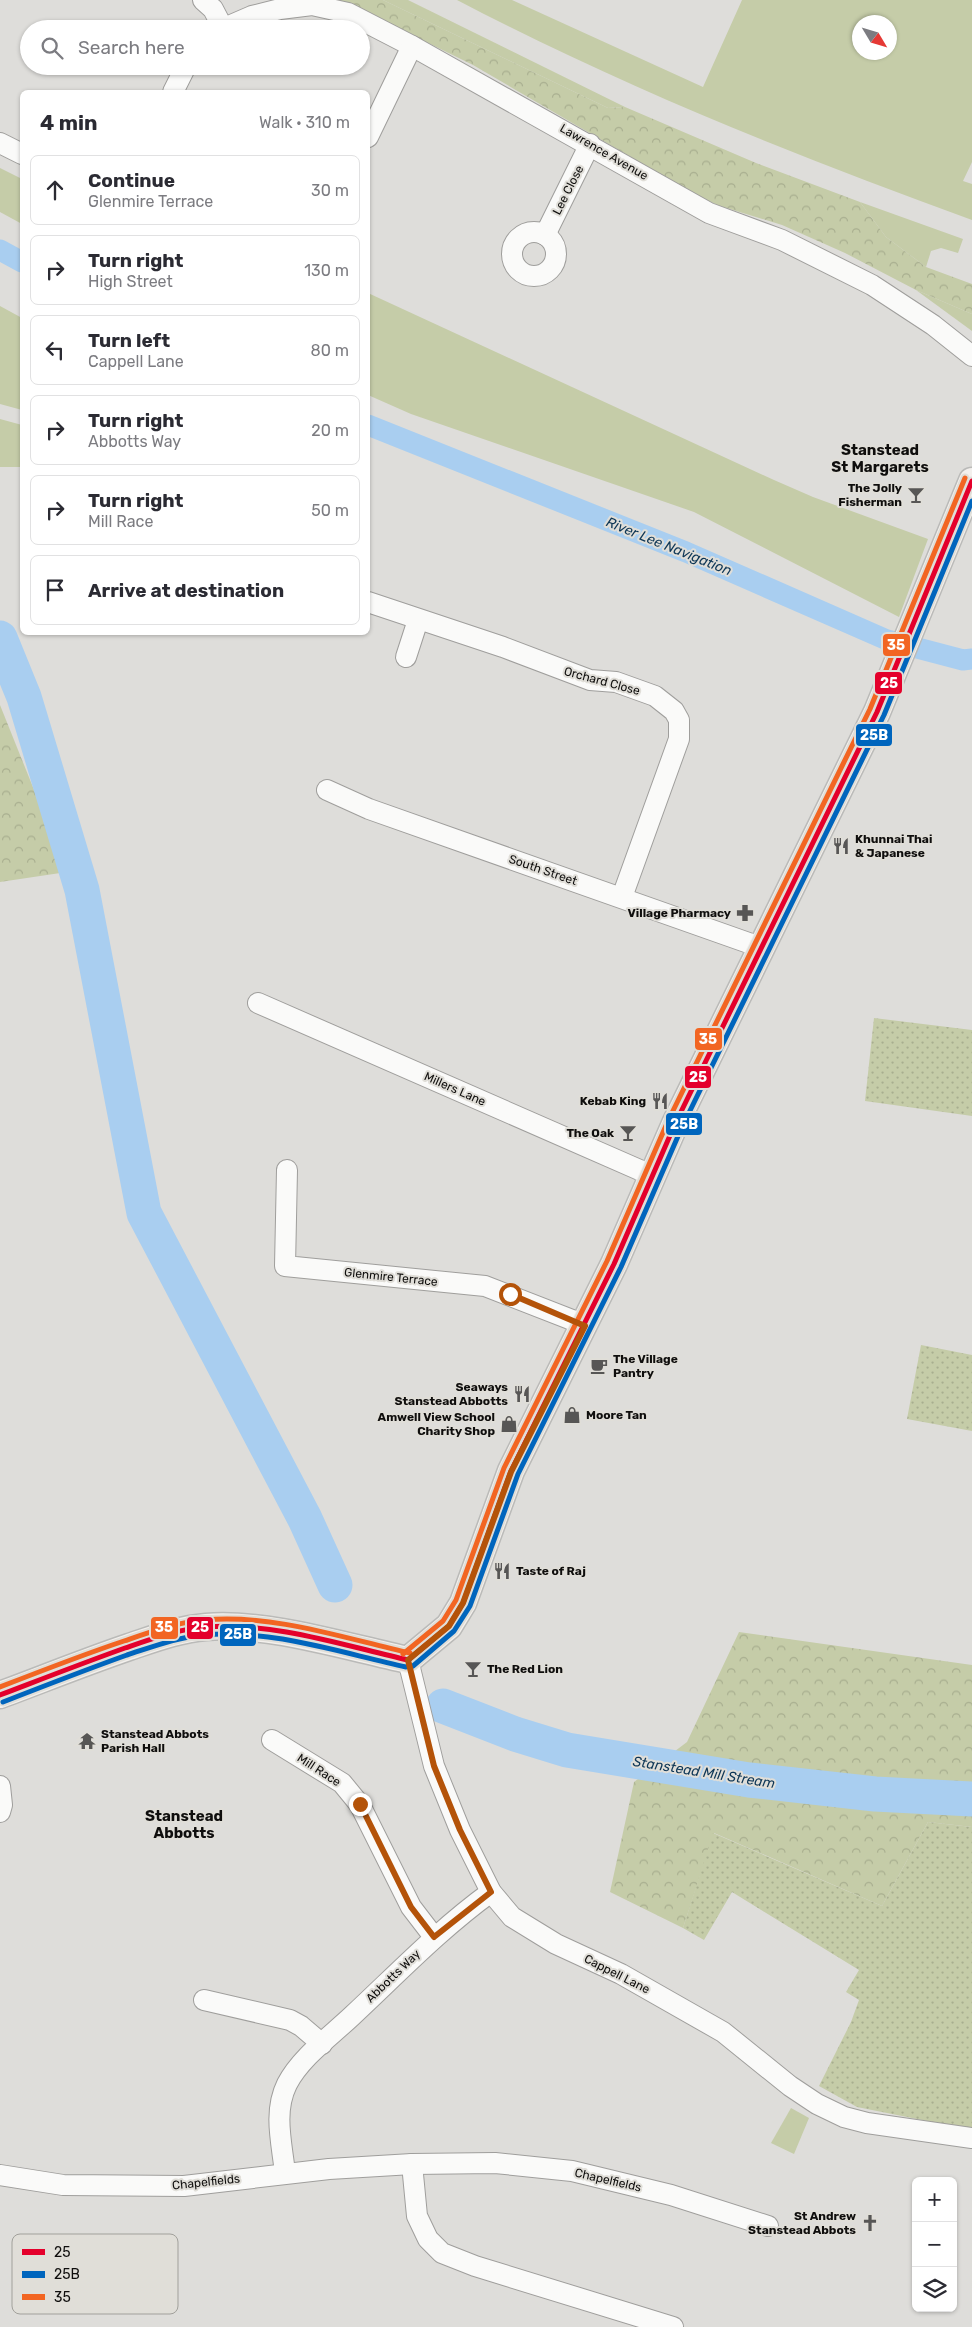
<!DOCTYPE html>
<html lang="en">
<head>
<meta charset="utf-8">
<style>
	:root { --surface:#fff; --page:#f2f2f3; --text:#2b2b33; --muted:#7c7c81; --line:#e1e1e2 }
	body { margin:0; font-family:Rubik,sans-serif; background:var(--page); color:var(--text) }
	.controls { position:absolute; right:15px; bottom:15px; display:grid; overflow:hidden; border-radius:8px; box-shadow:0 1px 4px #0004 }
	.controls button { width:45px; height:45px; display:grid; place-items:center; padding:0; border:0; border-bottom:1px solid var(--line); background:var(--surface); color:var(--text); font:25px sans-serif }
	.compass { position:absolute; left:852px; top:15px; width:45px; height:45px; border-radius:50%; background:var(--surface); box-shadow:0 1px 4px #0004; rotate:128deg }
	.stop { position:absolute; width:15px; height:15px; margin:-11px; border:4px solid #b45309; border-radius:50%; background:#fff }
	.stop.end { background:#b45309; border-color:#fff; box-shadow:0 1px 5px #0008 }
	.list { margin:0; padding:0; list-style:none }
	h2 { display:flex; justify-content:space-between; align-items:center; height:65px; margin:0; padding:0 20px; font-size:21px }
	h2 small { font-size:16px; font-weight:400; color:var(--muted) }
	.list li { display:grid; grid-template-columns:32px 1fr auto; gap:15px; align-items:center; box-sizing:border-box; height:70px; margin:0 10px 10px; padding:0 10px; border:1px solid var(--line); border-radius:8px }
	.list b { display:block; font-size:19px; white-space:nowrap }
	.list p { margin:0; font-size:16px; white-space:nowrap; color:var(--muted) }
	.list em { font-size:16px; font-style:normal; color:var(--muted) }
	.icon { flex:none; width:28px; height:28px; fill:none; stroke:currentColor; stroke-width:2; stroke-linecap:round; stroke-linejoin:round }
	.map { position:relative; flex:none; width:972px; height:2327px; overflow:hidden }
	.search { position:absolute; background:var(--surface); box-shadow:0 1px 4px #0004; left:20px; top:20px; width:350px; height:55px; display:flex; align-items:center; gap:12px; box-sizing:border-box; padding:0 18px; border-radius:28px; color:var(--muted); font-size:19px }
	.panel { position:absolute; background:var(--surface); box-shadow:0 1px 4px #0004; left:20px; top:90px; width:350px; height:545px; border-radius:8px }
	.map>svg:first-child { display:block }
	.grass { fill:#c5cca8; fill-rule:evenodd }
	.forest { fill:url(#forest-crowns) }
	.park { fill:url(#park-dots) }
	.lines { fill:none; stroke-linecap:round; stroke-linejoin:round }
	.canal { stroke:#a9cef0; stroke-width:21 }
	.river { stroke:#a9cef0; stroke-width:35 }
	.minor-casing { stroke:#9f9e9c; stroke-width:22 }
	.major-casing { stroke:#babab8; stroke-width:29 }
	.minor { stroke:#fafaf9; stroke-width:20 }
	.major { stroke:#f3f0ed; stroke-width:26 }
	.bus-1-casing { stroke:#e0ded8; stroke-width:9 }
	.bus-2-casing { stroke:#e0ded8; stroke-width:9 }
	.bus-3-casing { stroke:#e0ded8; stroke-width:9 }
	.bus-1 { stroke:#e4002b; stroke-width:5 }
	.bus-2 { stroke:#0065bd; stroke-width:5 }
	.bus-3 { stroke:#f26522; stroke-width:5 }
	.route { stroke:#b45309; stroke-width:6 }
	.labels { text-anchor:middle; stroke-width:4; stroke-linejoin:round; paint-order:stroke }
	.street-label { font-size:12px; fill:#0f0e0d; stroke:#e0ded8 }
	.poi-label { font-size:12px; font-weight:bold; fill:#0f0e0d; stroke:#e0ded8; text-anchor:end }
	.water-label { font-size:14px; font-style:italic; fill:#0d3656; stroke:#e0ded8 }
	.quarter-label { font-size:15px; font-weight:bold; fill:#0f0e0d; stroke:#e0ded8 }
	.key { fill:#e0ded8; stroke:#a1a09b; stroke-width:1 }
	.key-label { font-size:14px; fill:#0f0e0d }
	.line-badge { stroke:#e0ded8; stroke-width:2 }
	.badge-label { font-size:14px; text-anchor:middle; font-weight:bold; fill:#fff }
</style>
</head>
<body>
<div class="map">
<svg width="972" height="2327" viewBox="0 0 972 2327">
	<defs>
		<pattern id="forest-crowns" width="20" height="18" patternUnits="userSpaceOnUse" patternTransform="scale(1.25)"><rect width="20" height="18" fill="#c5cca8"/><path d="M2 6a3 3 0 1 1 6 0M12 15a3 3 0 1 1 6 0" fill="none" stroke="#a8ae8f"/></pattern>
		<pattern id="park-dots" width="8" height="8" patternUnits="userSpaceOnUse" patternTransform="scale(1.25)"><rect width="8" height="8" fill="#c5cca8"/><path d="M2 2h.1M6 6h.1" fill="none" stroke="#a8ae8f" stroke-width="1.8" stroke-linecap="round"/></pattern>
	</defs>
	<rect width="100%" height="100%" fill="#deddda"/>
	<g class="grass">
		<path d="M 383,0 L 408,0 L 625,107 L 608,108 Z"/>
		<path d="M 457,0 L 512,0 L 703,87 L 742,0 L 972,0 L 972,162 L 963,181 L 972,184 L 972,220 C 796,156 623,87 457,0 ZM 860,22 L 890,22 L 890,52 L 860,52 Z"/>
		<path d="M 0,168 L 22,179 L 22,224 L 0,212 Z"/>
		<path d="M 860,202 L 963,239 L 958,253 L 941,248 L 931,251 L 926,267 L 886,237 Z"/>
		<path d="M 916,290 L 972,314 L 972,331 Z"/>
		<path d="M 368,293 L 774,480 L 813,497 L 928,539 L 899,617 L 694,512 L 411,414 L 368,395 Z"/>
		<path d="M 0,306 L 22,318 L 22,410 L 0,404 Z"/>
		<path d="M 0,419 L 22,425 L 22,467 L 0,467 Z"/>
		<path d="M 791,2108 L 809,2118 L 794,2154 L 771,2143 Z"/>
	</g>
	<g class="forest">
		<path d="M 328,0 L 383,0 L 608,108 L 625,107 L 756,163 L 860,202 L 886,237 L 926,267 L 972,284 L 972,314 L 916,290 L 845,253 L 782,225 L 720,206 L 696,195 L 473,65 L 416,37 Z"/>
		<path d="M 0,705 L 67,872 L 0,882 Z"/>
		<path d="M 739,1632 L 972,1665 L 972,1827 L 928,1822 L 882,1906 L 714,1833 L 683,1928 L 610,1892 L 634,1782 L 687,1742 Z"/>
	</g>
	<g class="park">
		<path d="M 874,1018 L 972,1030 L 972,1116 L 865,1101 Z"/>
		<path d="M 921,1345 L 972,1355 L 972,1431 L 907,1419 Z"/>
		<path d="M 928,1822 L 972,1827 L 972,2130 L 857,2107 L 819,2086 L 851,2022 L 859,2000 L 846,1992 L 859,1970 L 732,1892 L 704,1940 L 683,1928 L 713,1833 L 882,1906 Z"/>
	</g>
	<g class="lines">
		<g class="canal">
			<path d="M 0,250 L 22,262"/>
			<path d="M 368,425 L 686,552 L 887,640 L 963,660 L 972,659"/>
		</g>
		<g class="river">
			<path d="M 0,638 L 24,697 L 82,890 L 144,1213 L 305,1519 L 335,1585"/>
			<path d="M 443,1706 L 515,1734 L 567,1750 L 749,1780 L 875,1794 L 972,1799"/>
		</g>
		<g class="minor-casing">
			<g id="minor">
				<path d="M 203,0 L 213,9 L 223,28"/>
				<path d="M 222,29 L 252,16 L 280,9 L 312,5 L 348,13 L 412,46 L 709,213 L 782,240 L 872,285 L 933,325 L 972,356"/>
				<path d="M 173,92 L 186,66"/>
				<path d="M 368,137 L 412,46"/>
				<path d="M 0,143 L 22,154"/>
				<circle cx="534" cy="254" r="22"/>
				<path d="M 545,235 L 590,144"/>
				<path d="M 368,602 L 503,647 L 590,680 L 616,682 L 655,696 L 674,711 L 679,720 L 679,739 L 622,897"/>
				<path d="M 406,657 L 418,620"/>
				<path d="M 327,790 L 369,809 L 760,947"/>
				<path d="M 258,1003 L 651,1175"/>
				<path d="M 287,1170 L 285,1266 L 485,1286 L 585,1325"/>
				<path d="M 408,1660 L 434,1766 L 460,1830 L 491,1892 L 512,1917 L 556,1944 L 621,1974 L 723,2032 L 790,2086 L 817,2104 L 844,2117 L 867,2123 L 972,2138"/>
				<path d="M 272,1740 L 342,1783 L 360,1805 L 411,1907 L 434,1937"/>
				<path d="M 0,1786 L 2,1805 L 0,1812"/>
				<path d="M 204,2000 L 290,2020 L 301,2026 L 322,2044"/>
				<path d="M 412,2164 L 417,2216 L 428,2239 L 442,2253 L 475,2266 L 673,2327"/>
				<path d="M 285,2173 C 282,2144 273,2112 287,2084 C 301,2057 331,2036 353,2015 C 398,1973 440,1929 491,1892"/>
				<path d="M 0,2175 L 63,2185 L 184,2186 L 329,2169 L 412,2164 L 495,2163 L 572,2171 L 671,2195 L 768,2226"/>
			</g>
		</g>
		<g class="major-casing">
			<path id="major" d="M 0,1695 C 43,1679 85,1662 129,1647 C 153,1639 179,1629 206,1627 C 269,1622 346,1647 408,1660 L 449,1626 L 463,1603 L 511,1471 L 614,1264 L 675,1124 L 877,712 L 972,481"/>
		</g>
		<use href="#minor" class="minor"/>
		<use href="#major" class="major"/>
		<g class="bus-1-casing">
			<g id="bus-1">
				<path d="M 408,1660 L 449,1626 L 463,1603 L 511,1471 L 614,1264 L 675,1124 L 877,712 L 972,481"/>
				<path d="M 0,1695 C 42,1679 83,1663 125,1648 C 151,1639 178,1629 206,1627 C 274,1622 342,1645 408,1660"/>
			</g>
		</g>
		<g class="bus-2-casing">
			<g id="bus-2">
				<path d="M 413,1666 L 454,1631 L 470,1606 L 518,1474 L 621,1267 L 682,1127 L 884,715 L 972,501"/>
				<path d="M 3,1702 C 44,1686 85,1670 127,1655 C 152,1647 178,1637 204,1635 C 272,1629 341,1653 406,1667"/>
			</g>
		</g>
		<g class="bus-3-casing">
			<g id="bus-3">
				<path d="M 403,1654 L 443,1621 L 456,1600 L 504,1468 L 607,1261 L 668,1121 L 870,709 L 965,478"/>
				<path d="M 0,1687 C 41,1671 82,1655 124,1641 C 150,1632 177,1622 205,1620 C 274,1614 343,1638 410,1653"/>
			</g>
		</g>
		<use href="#bus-1" class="bus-1"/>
		<use href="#bus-2" class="bus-2"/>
		<use href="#bus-3" class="bus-3"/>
	</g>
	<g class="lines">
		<path class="route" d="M 360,1804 L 411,1907 L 434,1937 L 491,1892 L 460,1830 L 434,1766 L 408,1660 L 449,1626 L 463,1603 L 511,1472 L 585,1326 L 510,1294"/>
	</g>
	<defs>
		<g id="bar-bare" transform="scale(1.35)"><path d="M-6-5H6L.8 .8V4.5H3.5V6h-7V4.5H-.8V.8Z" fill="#575655" stroke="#e0ded8" stroke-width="2.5" paint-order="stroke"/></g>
		<g id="restaurant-bare" transform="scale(1.35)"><path d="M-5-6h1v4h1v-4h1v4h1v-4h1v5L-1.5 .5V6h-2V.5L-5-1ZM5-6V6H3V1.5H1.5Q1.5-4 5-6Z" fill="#575655" stroke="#e0ded8" stroke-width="2.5" paint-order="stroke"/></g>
		<g id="pharmacy-bare" transform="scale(1.35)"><path d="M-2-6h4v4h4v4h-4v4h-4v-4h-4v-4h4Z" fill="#575655" stroke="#e0ded8" stroke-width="2.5" paint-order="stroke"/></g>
		<g id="cafe-bare" transform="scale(1.35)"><path d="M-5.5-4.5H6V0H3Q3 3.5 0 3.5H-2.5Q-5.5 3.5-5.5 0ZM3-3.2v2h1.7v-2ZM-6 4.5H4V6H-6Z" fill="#575655" stroke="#e0ded8" stroke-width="2.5" paint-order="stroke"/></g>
		<g id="shop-bare" transform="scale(1.35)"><path d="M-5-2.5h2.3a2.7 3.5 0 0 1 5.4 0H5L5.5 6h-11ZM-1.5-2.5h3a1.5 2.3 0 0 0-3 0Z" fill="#575655" stroke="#e0ded8" stroke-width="2.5" paint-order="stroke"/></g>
		<g id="temple-bare" transform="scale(1.35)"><path d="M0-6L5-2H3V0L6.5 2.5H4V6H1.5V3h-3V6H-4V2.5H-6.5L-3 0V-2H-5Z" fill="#575655" stroke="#e0ded8" stroke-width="2.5" paint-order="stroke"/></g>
		<g id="church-bare" transform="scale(1.35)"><path d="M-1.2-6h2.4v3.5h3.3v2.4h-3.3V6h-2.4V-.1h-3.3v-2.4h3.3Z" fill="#575655" stroke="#e0ded8" stroke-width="2.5" paint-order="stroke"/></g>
	</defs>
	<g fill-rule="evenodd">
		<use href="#bar-bare" x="916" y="495"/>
		<use href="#restaurant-bare" x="841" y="846"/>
		<use href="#pharmacy-bare" x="745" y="913"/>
		<use href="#restaurant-bare" x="660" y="1101"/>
		<use href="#bar-bare" x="628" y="1133"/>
		<use href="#cafe-bare" x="599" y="1366"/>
		<use href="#restaurant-bare" x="522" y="1394"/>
		<use href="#shop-bare" x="572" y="1415"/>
		<use href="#shop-bare" x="509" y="1424"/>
		<use href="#restaurant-bare" x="502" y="1571"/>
		<use href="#bar-bare" x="473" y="1669"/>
		<use href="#temple-bare" x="87" y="1741"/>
		<use href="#church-bare" x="870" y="2223"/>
	</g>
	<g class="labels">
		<g class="street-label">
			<text transform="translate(604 152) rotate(30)" y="4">Lawrence Avenue</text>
			<text transform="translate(568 190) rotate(-63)" y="4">Lee Close</text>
			<text transform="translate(602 681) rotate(15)" y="4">Orchard Close</text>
			<text transform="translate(543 870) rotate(19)" y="4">South Street</text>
			<text transform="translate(455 1089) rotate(24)" y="4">Millers Lane</text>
			<text transform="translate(391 1277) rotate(6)" y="4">Glenmire Terrace</text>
			<text transform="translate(319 1770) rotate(33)" y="4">Mill Race</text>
			<text transform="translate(617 1974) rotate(27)" y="4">Cappell Lane</text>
			<text transform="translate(393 1976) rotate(-44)" y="4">Abbotts Way</text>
			<text transform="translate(608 2180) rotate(13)" y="4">Chapelfields</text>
			<text transform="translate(206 2182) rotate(-6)" y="4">Chapelfields</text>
		</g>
		<g class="poi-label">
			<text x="902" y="492">The Jolly<tspan x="902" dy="14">Fisherman</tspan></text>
			<text x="855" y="843" text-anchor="start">Khunnai Thai<tspan x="855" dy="14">&amp; Japanese</tspan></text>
			<text x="731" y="917">Village Pharmacy</text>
			<text x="646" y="1105">Kebab King</text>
			<text x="614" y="1137">The Oak</text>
			<text x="613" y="1363" text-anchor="start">The Village<tspan x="613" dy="14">Pantry</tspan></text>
			<text x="508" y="1391">Seaways<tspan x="508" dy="14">Stanstead Abbotts</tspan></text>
			<text x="586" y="1419" text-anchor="start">Moore Tan</text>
			<text x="495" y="1421">Amwell View School<tspan x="495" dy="14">Charity Shop</tspan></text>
			<text x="516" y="1575" text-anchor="start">Taste of Raj</text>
			<text x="487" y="1673" text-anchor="start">The Red Lion</text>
			<text x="101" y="1738" text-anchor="start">Stanstead Abbots<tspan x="101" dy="14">Parish Hall</tspan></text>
			<text x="856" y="2220">St Andrew<tspan x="856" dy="14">Stanstead Abbots</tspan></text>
		</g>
		<g class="water-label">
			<text transform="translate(669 546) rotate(22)" y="5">River Lee Navigation</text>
			<text transform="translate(704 1772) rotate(9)" y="5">Stanstead Mill Stream</text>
		</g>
		<g class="quarter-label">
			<text x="880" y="455">Stanstead<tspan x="880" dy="17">St Margarets</tspan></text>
			<text x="184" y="1821">Stanstead<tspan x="184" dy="17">Abbotts</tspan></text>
		</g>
	</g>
	<rect x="12" y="2234" width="166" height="80" rx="8" class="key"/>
	<rect x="22" y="2249" width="23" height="6" fill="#e4002b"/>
	<rect x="22" y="2271" width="23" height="7" fill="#0065bd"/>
	<rect x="22" y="2294" width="23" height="6" fill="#f26522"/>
	<g class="key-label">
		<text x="54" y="2257">25</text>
		<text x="54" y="2279">25B</text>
		<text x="54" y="2302">35</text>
	</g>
	<g class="line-badge">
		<rect x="882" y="633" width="29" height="24" rx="5" fill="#f26522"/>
		<rect x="874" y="671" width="29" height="24" rx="5" fill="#e4002b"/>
		<rect x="855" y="723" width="38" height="24" rx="5" fill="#0065bd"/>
		<rect x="694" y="1027" width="29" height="24" rx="5" fill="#f26522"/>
		<rect x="684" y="1065" width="28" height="24" rx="5" fill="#e4002b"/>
		<rect x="665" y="1112" width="38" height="24" rx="5" fill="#0065bd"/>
		<rect x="186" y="1616" width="28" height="24" rx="5" fill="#e4002b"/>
		<rect x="150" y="1616" width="29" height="24" rx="5" fill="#f26522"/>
		<rect x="219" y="1623" width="38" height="24" rx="5" fill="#0065bd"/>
	</g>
	<g class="badge-label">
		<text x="896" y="650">35</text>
		<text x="889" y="688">25</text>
		<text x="874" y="740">25B</text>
		<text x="708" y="1044">35</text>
		<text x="698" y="1082">25</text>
		<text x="684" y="1129">25B</text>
		<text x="200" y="1632">25</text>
		<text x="164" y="1632">35</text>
		<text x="238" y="1639">25B</text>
	</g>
</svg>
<div class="controls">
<button>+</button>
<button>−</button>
<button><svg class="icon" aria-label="layers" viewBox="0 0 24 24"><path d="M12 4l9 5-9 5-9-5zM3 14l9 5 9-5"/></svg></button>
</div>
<svg class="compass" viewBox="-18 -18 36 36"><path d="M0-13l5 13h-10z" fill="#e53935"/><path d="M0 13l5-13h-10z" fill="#7c7c81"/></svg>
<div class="stop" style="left:510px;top:1294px"></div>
<div class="stop end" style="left:360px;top:1804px"></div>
<div class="search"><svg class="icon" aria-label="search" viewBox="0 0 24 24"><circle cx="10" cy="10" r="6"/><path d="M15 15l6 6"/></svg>Search here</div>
<section class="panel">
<h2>4 min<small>Walk · 310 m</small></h2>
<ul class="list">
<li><svg class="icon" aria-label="ahead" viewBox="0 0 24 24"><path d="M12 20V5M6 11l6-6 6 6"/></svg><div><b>Continue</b><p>Glenmire Terrace</p></div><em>30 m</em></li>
<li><svg class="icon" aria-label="right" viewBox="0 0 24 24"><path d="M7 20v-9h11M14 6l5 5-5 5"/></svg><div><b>Turn right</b><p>High Street</p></div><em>130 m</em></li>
<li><svg class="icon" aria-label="left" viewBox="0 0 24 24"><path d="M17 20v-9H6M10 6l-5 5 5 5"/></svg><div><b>Turn left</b><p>Cappell Lane</p></div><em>80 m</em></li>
<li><svg class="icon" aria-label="right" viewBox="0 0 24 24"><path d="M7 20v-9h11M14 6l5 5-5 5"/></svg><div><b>Turn right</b><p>Abbotts Way</p></div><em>20 m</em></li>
<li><svg class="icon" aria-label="right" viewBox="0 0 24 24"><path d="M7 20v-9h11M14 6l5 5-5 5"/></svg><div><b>Turn right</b><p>Mill Race</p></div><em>50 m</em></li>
<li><svg class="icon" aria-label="arrive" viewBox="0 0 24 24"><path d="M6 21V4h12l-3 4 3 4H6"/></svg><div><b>Arrive at destination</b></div></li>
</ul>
</section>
</div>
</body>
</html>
